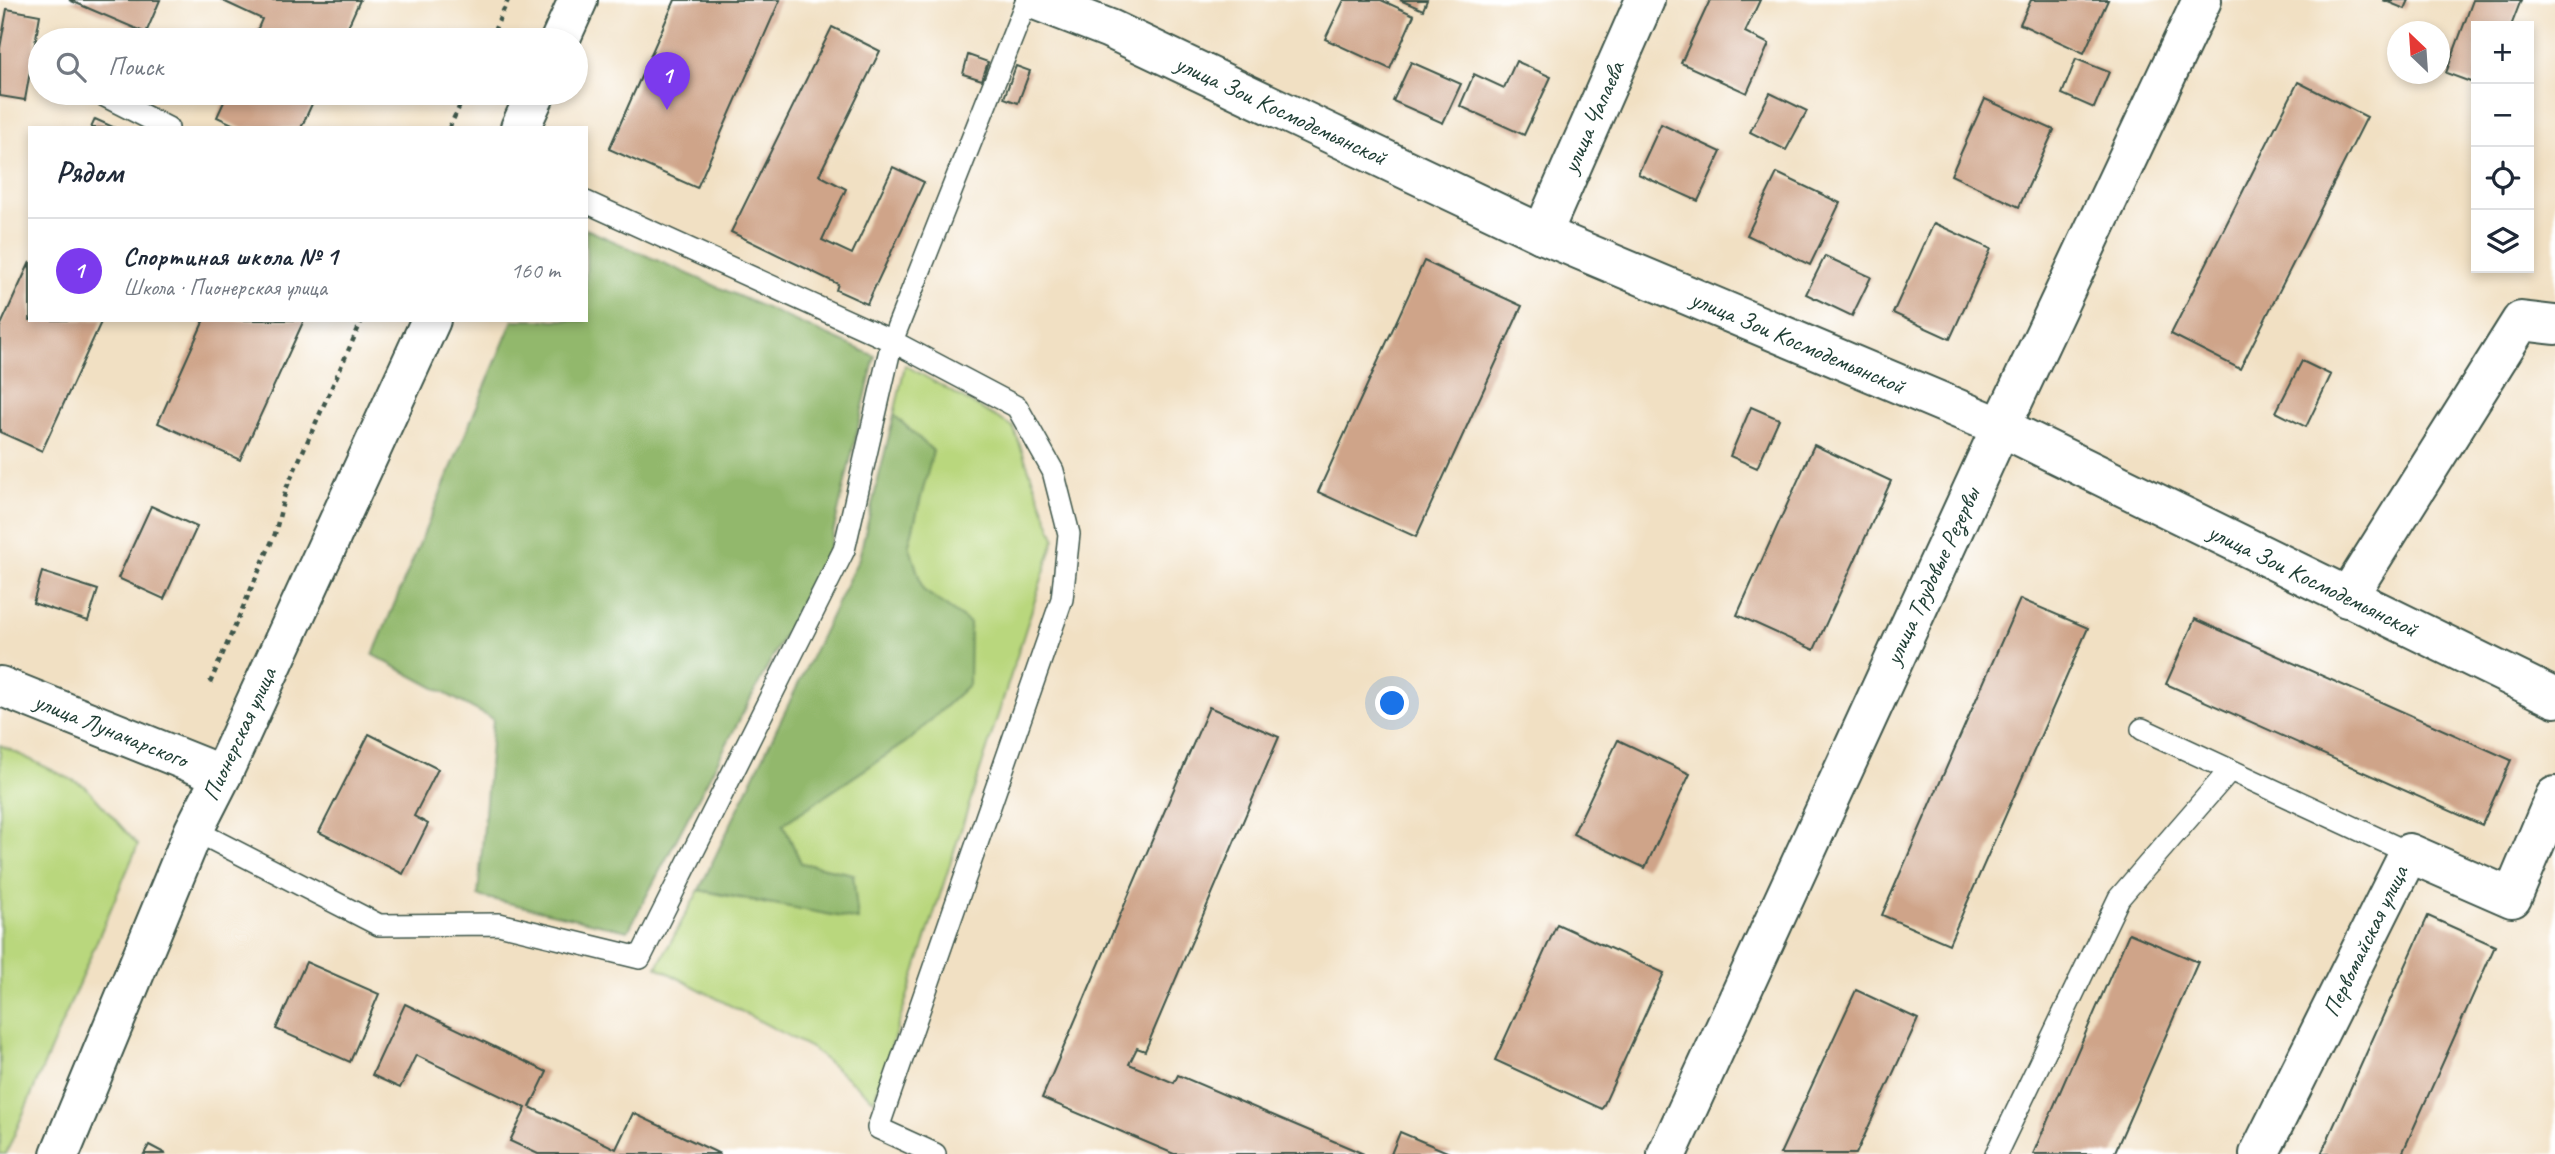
<!DOCTYPE html>
<html lang="ru">
<head>
<meta charset="utf-8">
<style>
	:root { --surface:#fff; --page:#f6f6f7; --text:#1f2937; --muted:#747a83; --line:#e0e1e3; --accent:#7c3aed }
	body { margin:0; font-family:Caveat,sans-serif; background:var(--page); color:var(--text) }
	.controls { position:absolute; right:21px; top:21px; display:grid; overflow:hidden; border-radius:0px; box-shadow:0 4px 10px #0003 }
	.controls button { width:63px; height:63px; display:grid; place-items:center; padding:0; border:0; border-bottom:2px solid var(--line); background:var(--surface); color:var(--text); font:35px sans-serif }
	.compass { position:absolute; left:2387px; top:21px; width:63px; height:63px; border-radius:50%; background:var(--surface); box-shadow:0 4px 10px #0003; rotate:335deg }
	.you { position:absolute; left:1393px; top:704px; width:24px; height:24px; margin:-18px; border:5px solid #fff; border-radius:50%; background:#1a73e8; box-shadow:0 0 0 10px #1a73e833 }
	.badge { display:grid; place-items:center; width:46px; height:46px; border-radius:50%; background:var(--accent); color:#fff; font-size:23px; font-weight:700 }
	.pin { position:absolute; translate:-50% -58px; filter:drop-shadow(0 2px 4px #0008) }
	.pin::after { content:''; position:absolute; top:37px; width:24px; height:21px; background:inherit; clip-path:polygon(0 0,100% 0,50% 100%) }
	.list { margin:0; padding:0; list-style:none }
	h2 { display:flex; justify-content:space-between; align-items:center; height:91px; margin:0; padding:0 28px; font-size:30px }
	h2 small { font-size:23px; font-weight:400; color:var(--muted) }
	.list li { display:grid; grid-template-columns:46px 1fr auto; gap:21px; align-items:center; box-sizing:border-box; height:105px; padding:0 28px; border-top:2px solid var(--line) }
	.list b { display:block; font-size:26px; white-space:nowrap }
	.list p { margin:0; font-size:23px; white-space:nowrap; color:var(--muted) }
	.list em { font-size:23px; font-style:normal; color:var(--muted) }
	.icon { flex:none; width:38px; height:38px; fill:none; stroke:currentColor; stroke-width:2; stroke-linecap:round; stroke-linejoin:round }
	.map { position:relative; flex:none; width:2555px; height:1154px; overflow:hidden }
	.search { position:absolute; background:var(--surface); box-shadow:0 4px 10px #0003; left:28px; top:28px; width:560px; height:77px; display:flex; align-items:center; gap:18px; box-sizing:border-box; padding:0 24px; border-radius:38px; color:var(--muted); font-size:26px }
	.panel { position:absolute; background:var(--surface); box-shadow:0 4px 10px #0003; left:28px; top:126px; width:560px; height:196px; border-radius:0px }
	.map>svg:first-child { display:block }
	.green { fill:#b9d77d; stroke:#6c8a58; stroke-width:2 }
	.forest { fill:#92b86c; stroke:#587a50; stroke-width:2 }
	.building { fill:#cfa489 }
	.lines { fill:none; stroke-linecap:round; stroke-linejoin:round }
	.service-casing { stroke:#3e5549; stroke-width:24 }
	.minor-casing { stroke:#3e5549; stroke-width:42 }
	.tertiary-casing { stroke:#3e5549; stroke-width:42 }
	.secondary-casing { stroke:#3e5549; stroke-width:42 }
	.path { stroke:#3e5549; stroke-width:4.5; stroke-dasharray:5 5; stroke-linecap:butt }
	.service { stroke:#fff; stroke-width:21 }
	.minor { stroke:#fff; stroke-width:38 }
	.tertiary { stroke:#fff; stroke-width:38 }
	.secondary { stroke:#fff; stroke-width:38 }
	.labels { text-anchor:middle; stroke-width:7; stroke-linejoin:round; paint-order:stroke }
	.street-label { font-size:24px; fill:#1f3d34; stroke:#fff }
</style>
</head>
<body>
<div class="map">
<svg width="2555" height="1154" viewBox="0 0 2555 1154">
	<rect width="100%" height="100%" fill="#fff"/>
	<filter id="ink" filterUnits="userSpaceOnUse"><feTurbulence type="fractalNoise" baseFrequency=".0143" numOctaves="2"/><feDisplacementMap in="SourceGraphic" scale="14" xChannelSelector="R" yChannelSelector="G"/><feConvolveMatrix kernelMatrix="1 2 1 2 8 2 1 2 1" color-interpolation-filters="sRGB"/></filter>
	<filter id="wash" filterUnits="userSpaceOnUse"><feTurbulence type="fractalNoise" baseFrequency=".00686" numOctaves="4" result="noise"/><feDisplacementMap in="SourceGraphic" scale="28" xChannelSelector="R" yChannelSelector="G"/><feGaussianBlur stdDeviation="1.57" result="paint"/><feColorMatrix in="noise" values="0 0 0 0 0 0 0 0 0 0 0 0 0 0 0 0 0 1.4 0 .05"/><feComposite in="paint" operator="in"/></filter>
	<g filter="url(#wash)">
		<rect width="100%" height="100%" fill="#f1e0c3"/>
		<g class="green">
			<path d="M 905,365 L 1013,427 L 1055,538 L 874,1100 L 811,1048 L 657,967 L 699,890 L 771,905 L 853,874 L 801,863 L 783,824 L 912,738 L 970,624 L 923,590 L 908,543 L 933,451 L 894,415 Z"/>
			<path d="M 0,745 L 85,786 L 138,845 L 6,1154 L 0,1154 Z"/>
		</g>
		<g class="forest">
			<path d="M 586,229 L 875,356 L 829,550 L 628,931 L 478,896 L 493,719 L 373,655 L 513,320 L 586,320 Z"/>
			<path d="M 894,415 L 933,451 L 909,544 L 923,590 L 970,623 L 969,684 L 912,738 L 783,824 L 801,863 L 853,874 L 858,920 L 699,890 L 859,558 Z"/>
		</g>
		<g id="blocks">
			<g class="building">
				<path d="M 69,0 L 160,0 L 146,33 Z"/>
				<path d="M 221,0 L 360,0 L 342,40 L 253,40 L 262,19 Z"/>
				<path d="M 675,0 L 780,0 L 697,188 L 609,149 Z"/>
				<path d="M 1344,0 L 1381,0 L 1414,15 L 1390,69 L 1325,39 Z"/>
				<path d="M 1400,0 L 1427,0 L 1423,10 Z"/>
				<path d="M 1710,0 L 1760,0 L 1745,32 L 1769,44 L 1747,93 L 1681,63 Z"/>
				<path d="M 2031,0 L 2108,0 L 2084,53 L 2020,24 Z"/>
				<path d="M 2383,0 L 2409,0 L 2405,9 Z"/>
				<path d="M 2473,0 L 2521,0 L 2511,26 L 2476,26 L 2476,84 L 2446,73 Z"/>
				<path d="M 7,9 L 40,15 L 25,100 L 0,96 L 0,48 Z"/>
				<path d="M 832,27 L 880,51 L 819,175 L 846,189 L 822,240 L 852,254 L 893,167 L 924,182 L 867,304 L 836,290 L 838,284 L 731,232 Z"/>
				<path d="M 968,55 L 988,62 L 982,80 L 963,74 Z"/>
				<path d="M 2076,59 L 2109,72 L 2094,108 L 2062,94 Z"/>
				<path d="M 1516,61 L 1551,77 L 1524,135 L 1460,106 L 1474,74 L 1504,88 Z"/>
				<path d="M 1411,62 L 1461,84 L 1443,123 L 1393,101 Z"/>
				<path d="M 1016,66 L 1030,71 L 1018,103 L 1004,98 Z"/>
				<path d="M 2298,82 L 2367,117 L 2240,369 L 2171,334 Z"/>
				<path d="M 228,93 L 317,93 L 301,128 L 241,128 L 217,117 Z"/>
				<path d="M 1770,93 L 1807,111 L 1786,150 L 1750,132 Z"/>
				<path d="M 1985,99 L 2054,130 L 2019,207 L 1951,175 Z"/>
				<path d="M 95,119 L 115,128 L 91,128 Z"/>
				<path d="M 1661,124 L 1721,152 L 1698,201 L 1638,174 Z"/>
				<path d="M 1777,173 L 1840,203 L 1810,265 L 1747,235 Z"/>
				<path d="M 1934,223 L 1991,249 L 1950,339 L 1893,313 Z"/>
				<path d="M 1825,256 L 1871,277 L 1852,316 L 1806,294 Z"/>
				<path d="M 1424,261 L 1522,306 L 1416,537 L 1318,492 Z"/>
				<path d="M 30,262 L 30,320 L 102,320 L 42,451 L 0,432 L 0,327 Z"/>
				<path d="M 204,320 L 304,320 L 240,460 L 158,423 Z"/>
				<path d="M 2302,361 L 2331,375 L 2306,427 L 2276,412 Z"/>
				<path d="M 1751,407 L 1779,419 L 1757,468 L 1730,456 Z"/>
				<path d="M 1814,445 L 1891,481 L 1814,650 L 1737,615 Z"/>
				<path d="M 151,506 L 197,527 L 164,599 L 118,578 Z"/>
				<path d="M 42,572 L 98,590 L 88,621 L 33,603 Z"/>
				<path d="M 2020,599 L 2088,628 L 1949,944 L 1882,915 Z"/>
				<path d="M 2195,619 L 2511,760 L 2482,825 L 2166,684 Z"/>
				<path d="M 1209,707 L 1279,737 L 1145,1051 L 1137,1048 L 1129,1064 L 1174,1083 L 1178,1075 L 1364,1154 L 1174,1154 L 1042,1098 Z"/>
				<path d="M 369,734 L 438,769 L 414,816 L 428,824 L 403,874 L 319,832 Z"/>
				<path d="M 1618,740 L 1690,774 L 1645,868 L 1573,834 Z"/>
				<path d="M 2428,916 L 2495,946 L 2402,1154 L 2321,1154 Z"/>
				<path d="M 1557,924 L 1664,973 L 1602,1109 L 1495,1060 Z"/>
				<path d="M 2129,933 L 2198,962 L 2114,1154 L 2033,1154 Z"/>
				<path d="M 306,962 L 379,994 L 350,1062 L 276,1029 Z"/>
				<path d="M 1856,990 L 1918,1019 L 1856,1154 L 1780,1154 Z"/>
				<path d="M 405,1004 L 547,1072 L 530,1107 L 616,1149 L 633,1113 L 720,1154 L 538,1154 L 510,1141 L 526,1108 L 416,1055 L 400,1088 L 372,1075 Z"/>
				<path d="M 1400,1132 L 1452,1154 L 1391,1154 Z"/>
				<path d="M 149,1145 L 166,1154 L 144,1154 Z"/>
			</g>
		</g>
	</g>
	<g filter="url(#ink)">
		<use href="#blocks" fill-opacity="0" stroke="#3e5549" stroke-width="2"/>
		<g class="lines">
			<g class="service-casing">
				<g id="service">
					<path d="M 99,93 L 168,128"/>
					<path d="M 586,202 L 892,341 L 1017,407 L 1053,471 L 1069,534 L 1062,599 L 878,1128 L 935,1154"/>
					<path d="M 2142,729 L 2409,853"/>
					<path d="M 194,830 L 379,925 L 499,924 L 640,958 L 844,550 L 892,341 L 1027,0"/>
					<path d="M 1996,1154 L 2119,898 L 2230,770"/>
				</g>
			</g>
			<g class="minor-casing">
				<g id="minor">
					<path d="M 1035,0 L 1110,29 L 1542,234 L 2001,427 L 2555,698"/>
					<path d="M 1542,234 L 1645,0"/>
					<path d="M 2347,598 L 2521,321 L 2555,325"/>
					<path d="M 1667,1154 L 2001,427 L 2202,0"/>
					<path d="M 2259,1154 L 2409,853 L 2512,898 L 2555,796"/>
				</g>
			</g>
			<g class="tertiary-casing">
				<g id="tertiary">
					<path d="M 560,40 L 578,0"/>
					<path d="M 520,128 L 536,93"/>
					<path d="M 222,775 L 431,320"/>
				</g>
			</g>
			<g class="secondary-casing">
				<path id="secondary" d="M 0,686 L 222,775 L 194,830 L 60,1154"/>
			</g>
			<g class="path">
				<path d="M 490,40 L 508,0"/>
				<path d="M 449,128 L 466,93"/>
				<path d="M 210,683 L 275,534 L 286,489 L 362,320"/>
			</g>
			<use href="#service" class="service"/>
			<use href="#minor" class="minor"/>
			<use href="#tertiary" class="tertiary"/>
			<use href="#secondary" class="secondary"/>
		</g>
	</g>
	<g class="labels">
		<g class="street-label">
			<text transform="translate(1281 110) rotate(25)" y="8">улица Зои Космодемьянской</text>
			<text transform="translate(1593 117) rotate(-66)" y="8">улица Чапаева</text>
			<text transform="translate(1798 342) rotate(23)" y="8">улица Зои Космодемьянской</text>
			<text transform="translate(1932 576) rotate(-65)" y="8">улица Трудовые Резервы</text>
			<text transform="translate(2313 580) rotate(26)" y="8">улица Зои Космодемьянской</text>
			<text transform="translate(111 730) rotate(22)" y="8">улица Луначарского</text>
			<text transform="translate(239 734) rotate(-65)" y="8">Пионерская улица</text>
			<text transform="translate(2365 941) rotate(-64)" y="8">Первомайская улица</text>
		</g>
	</g>
</svg>
<div class="controls">
<button>+</button>
<button>−</button>
<button><svg class="icon" aria-label="locate" viewBox="0 0 24 24"><circle cx="12" cy="12" r="6"/><path d="M12 2v4M12 18v4M2 12h4M18 12h4"/></svg></button>
<button><svg class="icon" aria-label="layers" viewBox="0 0 24 24"><path d="M12 4l9 5-9 5-9-5zM3 14l9 5 9-5"/></svg></button>
</div>
<svg class="compass" viewBox="-18 -18 36 36"><path d="M0-13l5 13h-10z" fill="#e53935"/><path d="M0 13l5-13h-10z" fill="#747a83"/></svg>
<div class="you"></div>
<div class="pin badge" style="left:667px;top:110px">1</div>
<div class="search"><svg class="icon" aria-label="search" viewBox="0 0 24 24"><circle cx="10" cy="10" r="6"/><path d="M15 15l6 6"/></svg>Поиск</div>
<section class="panel">
<h2>Рядом<small></small></h2>
<ul class="list">
<li><span class="badge">1</span><div><b>Спортиная школа № 1</b><p>Школа · Пионерская улица</p></div><em>160 m</em></li>
</ul>
</section>
</div>
</body>
</html>
